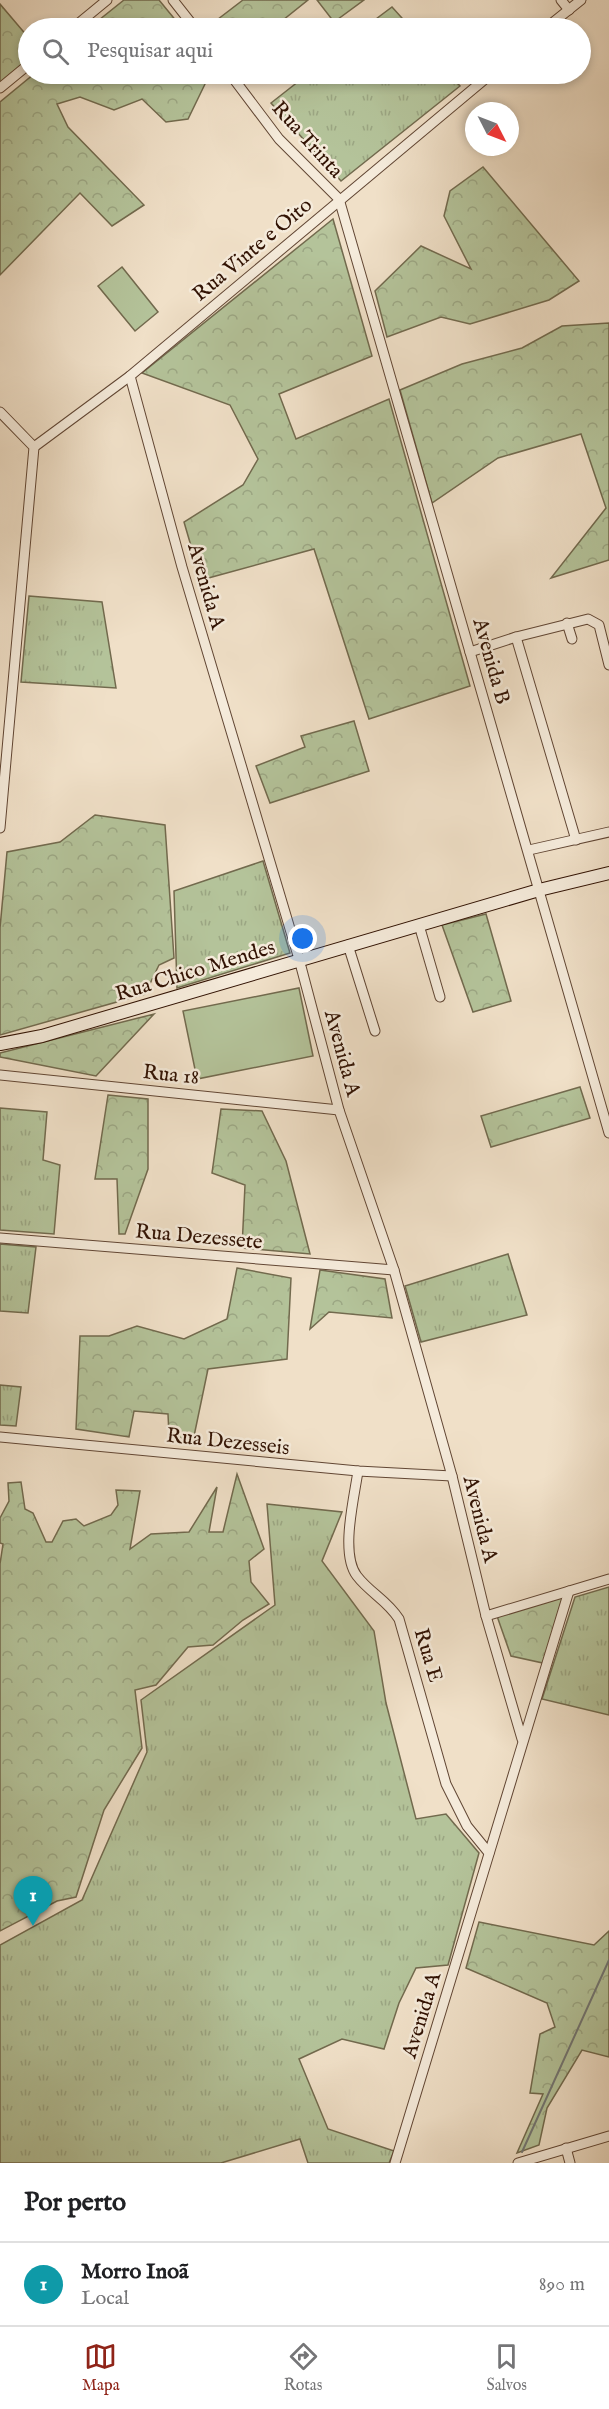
<!DOCTYPE html>
<html lang="pt">
<head>
<meta charset="utf-8">
<style>
	:root { --surface:#fff; --page:#f6f6f6; --text:#202124; --muted:#757577; --line:#e0e0e0; --accent:#8f2418 }
	body { margin:0; font-family:"IM FELL English",serif; background:var(--page); color:var(--text) }
	.compass { position:absolute; left:465px; top:102px; width:54px; height:54px; border-radius:50%; background:var(--surface); box-shadow:0 3px 9px #0003; rotate:132deg }
	.you { position:absolute; left:303px; top:939px; width:21px; height:21px; margin:-15px; border:4px solid #fff; border-radius:50%; background:#1a73e8; box-shadow:0 0 0 9px #1a73e833 }
	.badge { display:grid; place-items:center; width:39px; height:39px; border-radius:50%; background:var(--accent); color:#fff; font-size:20px; font-weight:700 }
	.pin { position:absolute; translate:-50% -50px; filter:drop-shadow(0 2px 3px #0008) }
	.pin::after { content:''; position:absolute; top:32px; width:21px; height:18px; background:inherit; clip-path:polygon(0 0,100% 0,50% 100%) }
	.list { margin:0; padding:0; list-style:none }
	h2 { display:flex; justify-content:space-between; align-items:center; height:78px; margin:0; padding:0 24px; font-size:26px }
	h2 small { font-size:20px; font-weight:400; color:var(--muted) }
	.list li { display:grid; grid-template-columns:39px 1fr auto; gap:18px; align-items:center; box-sizing:border-box; height:84px; padding:0 24px; border-top:2px solid var(--line) }
	.list b { display:block; font-size:22px; white-space:nowrap }
	.list p { margin:0; font-size:20px; white-space:nowrap; color:var(--muted) }
	.list em { font-size:20px; font-style:normal; color:var(--muted) }
	.icon { flex:none; width:33px; height:33px; fill:none; stroke:currentColor; stroke-width:2; stroke-linecap:round; stroke-linejoin:round }
	.map { position:relative; flex:none; width:609px; height:2163px; overflow:hidden }
	.search { position:absolute; background:var(--surface); box-shadow:0 3px 9px #0003; left:18px; right:18px; top:18px; height:66px; display:flex; align-items:center; gap:15px; box-sizing:border-box; padding:0 21px; border-radius:33px; color:var(--muted); font-size:22px }
	.sheet { height:162px; background:var(--surface) }
	nav { display:flex; justify-content:space-around; align-items:center; box-sizing:border-box; height:84px; border-top:2px solid var(--line); background:var(--surface); font-size:16px; color:var(--muted) }
	nav a { display:grid; justify-items:center; gap:3px }
	nav .on { color:var(--accent) }
	.map>svg:first-child { display:block }
	.grass { fill:url(#grass-tufts); stroke:#726a4e; stroke-width:1.5 }
	.forest { fill:url(#forest-crowns); stroke:#726a4e; stroke-width:1.5 }
	.garden { fill:#b4c39a; stroke:#726a4e; stroke-width:1.5 }
	.lines { fill:none; stroke-linecap:round; stroke-linejoin:round }
	.stream { stroke:#737774; stroke-width:2 }
	.minor-casing { stroke:#614634; stroke-width:11 }
	.secondary-casing { stroke:#311203; stroke-width:14 }
	.minor { stroke:#f5ebdb; stroke-width:9 }
	.secondary { stroke:#f5ebdb; stroke-width:12 }
	.labels { text-anchor:middle; stroke-width:5; stroke-linejoin:round; paint-order:stroke }
	.street-label { font-size:21px; fill:#311203; stroke:#f5ebdb }
</style>
</head>
<body>
<div class="map">
<svg width="609" height="2163" viewBox="0 0 609 2163">
	<defs>
		<pattern id="grass-tufts" width="24" height="20" patternUnits="userSpaceOnUse" patternTransform="scale(1.5)"><rect width="24" height="20" fill="#b4c39a"/><path d="M3 7l-1-3M5 7V3M7 7l1-3M15 17l-1-3M17 17v-4M19 17l1-3" fill="none" stroke="#9ba683"/></pattern>
		<pattern id="forest-crowns" width="20" height="18" patternUnits="userSpaceOnUse" patternTransform="scale(1.5)"><rect width="20" height="18" fill="#b4c39a"/><path d="M2 6a3 3 0 1 1 6 0M12 15a3 3 0 1 1 6 0" fill="none" stroke="#9ba683"/></pattern>
	</defs>
	<rect width="100%" height="100%" fill="#f0e0c8"/>
	<filter id="stains"><feTurbulence type="fractalNoise" baseFrequency=".00333" numOctaves="4"/><feColorMatrix values="0 0 0 0 .2 0 0 0 0 .09 0 0 0 0 .02 0 0 0 .5 -.17"/></filter>
	<radialGradient id="worn" r=".72"><stop offset=".6" stop-color="#630" stop-opacity="0"/><stop offset="1" stop-color="#630" stop-opacity=".3"/></radialGradient>
	<g class="grass">
		<path d="M 392,7 L 411,28 L 364,28 Z"/>
		<path d="M 308,74 L 449,74 L 460,86 L 341,181 L 271,103 Z"/>
		<path d="M 29,596 L 102,602 L 116,688 L 21,682 Z"/>
		<path d="M 263,861 L 290,953 L 177,988 L 174,891 Z"/>
		<path d="M 0,1108 L 47,1112 L 43,1160 L 60,1165 L 54,1234 L 0,1230 Z"/>
		<path d="M 0,1244 L 36,1247 L 28,1313 L 0,1311 Z"/>
		<path d="M 508,1254 L 527,1315 L 421,1342 L 405,1286 Z"/>
		<path d="M 0,1385 L 21,1387 L 16,1426 L 0,1425 Z"/>
		<path d="M 267,1504 L 342,1512 L 322,1561 L 374,1631 L 386,1703 L 416,1819 L 446,1814 L 479,1853 L 448,1965 L 416,1968 L 399,2003 L 384,2049 L 342,2039 L 299,2059 L 328,2129 L 394,2151 L 389,2163 L 308,2163 L 300,2139 L 221,2163 L 0,2163 L 0,1945 L 82,1900 L 147,1752 L 141,1700 L 275,1605 Z"/>
		<path d="M 609,1587 L 609,1715 L 542,1699 L 575,1597 Z"/>
	</g>
	<g class="forest">
		<path d="M 124,0 L 159,0 L 182,28 L 89,28 Z"/>
		<path d="M 243,0 L 308,0 L 273,28 L 211,28 L 209,26 Z"/>
		<path d="M 317,0 L 364,0 L 334,22 Z"/>
		<path d="M 0,4 L 28,37 L 28,61 L 0,85 Z"/>
		<path d="M 34,74 L 204,74 L 206,82 L 188,119 L 166,122 L 142,99 L 114,110 L 80,97 L 57,104 L 68,127 L 144,205 L 112,226 L 80,193 L 0,275 L 0,102 Z"/>
		<path d="M 483,167 L 579,281 L 549,300 L 470,324 L 441,317 L 387,337 L 375,291 L 421,246 L 471,269 L 444,216 L 450,191 Z"/>
		<path d="M 333,219 L 372,356 L 279,394 L 296,439 L 389,399 L 470,686 L 369,719 L 314,549 L 201,580 L 184,522 L 243,485 L 258,459 L 230,405 L 142,373 Z"/>
		<path d="M 609,323 L 609,560 L 551,578 L 606,508 L 581,434 L 498,458 L 432,503 L 400,390 L 462,364 L 522,348 L 562,326 Z"/>
		<path d="M 354,721 L 369,771 L 270,803 L 256,766 L 305,747 L 301,736 Z"/>
		<path d="M 95,815 L 165,825 L 174,958 L 159,965 L 145,994 L 0,1035 L 0,928 L 7,852 L 60,842 Z"/>
		<path d="M 486,914 L 511,1001 L 473,1012 L 442,925 Z"/>
		<path d="M 154,1014 L 96,1076 L 0,1057 L 0,1053 Z"/>
		<path d="M 580,1087 L 590,1118 L 491,1147 L 481,1116 Z"/>
		<path d="M 108,1095 L 148,1099 L 148,1169 L 125,1234 L 119,1234 L 117,1179 L 95,1179 Z"/>
		<path d="M 221,1109 L 262,1111 L 286,1161 L 310,1254 L 242,1248 L 245,1185 L 212,1173 Z"/>
		<path d="M 237,1268 L 291,1278 L 287,1359 L 208,1369 L 193,1441 L 169,1435 L 168,1414 L 134,1411 L 129,1437 L 76,1429 L 80,1336 L 109,1336 L 137,1326 L 184,1339 L 227,1319 Z"/>
		<path d="M 320,1270 L 385,1279 L 392,1318 L 329,1312 L 310,1329 Z"/>
		<path d="M 237,1474 L 264,1549 L 249,1561 L 251,1582 L 269,1604 L 243,1620 L 213,1645 L 188,1647 L 156,1685 L 135,1690 L 142,1748 L 104,1810 L 76,1897 L 57,1901 L 0,1931 L 0,1564 L 3,1544 L 0,1543 L 0,1518 L 9,1501 L 8,1483 L 21,1482 L 25,1509 L 33,1513 L 46,1542 L 52,1542 L 63,1521 L 76,1519 L 84,1526 L 111,1515 L 118,1505 L 116,1490 L 140,1491 L 130,1549 L 151,1534 L 189,1532 L 217,1487 L 209,1532 L 223,1532 Z"/>
		<path d="M 563,1596 L 543,1663 L 511,1656 L 497,1616 Z"/>
		<path d="M 479,1922 L 594,1945 L 609,1931 L 609,2057 L 582,2050 L 547,2108 L 539,2145 L 517,2153 L 543,2094 L 530,2093 L 540,2034 L 555,2027 L 547,2003 L 466,1968 Z"/>
	</g>
	<g class="garden">
		<path d="M 122,267 L 158,312 L 135,331 L 98,286 Z"/>
		<path d="M 299,988 L 313,1056 L 197,1079 L 183,1011 Z"/>
	</g>
	<g class="lines">
		<path class="stream" d="M 522,2152 L 609,1960"/>
		<g class="minor-casing">
			<g id="minor">
				<path d="M 173,0 L 195,28"/>
				<path d="M 561,0 L 569,10"/>
				<path d="M 73,28 L 107,0"/>
				<path d="M 546,28 L 581,0"/>
				<path d="M 230,74 L 279,139 L 339,199 L 609,1133"/>
				<path d="M 0,88 L 28,65"/>
				<path d="M 130,376 L 182,567 L 299,959 L 339,1110 L 394,1270 L 452,1476 L 486,1616 L 522,1739"/>
				<path d="M 0,412 L 34,447 L 0,828"/>
				<path d="M 34,447 L 130,376 L 491,74"/>
				<path d="M 567,623 L 572,639"/>
				<path d="M 516,637 L 576,840"/>
				<path d="M 470,652 L 516,637 L 588,619 L 599,625 L 609,665"/>
				<path d="M 529,850 L 609,832"/>
				<path d="M 419,925 L 440,997"/>
				<path d="M 348,945 L 375,1031"/>
				<path d="M 0,1075 L 339,1110"/>
				<path d="M 0,1238 L 394,1270"/>
				<path d="M 0,1437 L 358,1471 L 452,1476"/>
				<path d="M 358,1471 C 354,1499 340,1554 357,1576 C 370,1593 387,1600 399,1619 L 446,1784 L 467,1826 L 489,1853"/>
				<path d="M 486,1616 L 609,1579"/>
				<path d="M 566,2148 L 570,2163"/>
				<path d="M 395,2163 L 569,1591"/>
				<path d="M 518,2163 L 609,2136"/>
			</g>
		</g>
		<g class="secondary-casing">
			<path id="secondary" d="M 0,1044 L 42,1036 L 539,890 L 609,873"/>
		</g>
		<use href="#minor" class="minor"/>
		<use href="#secondary" class="secondary"/>
	</g>
	<g class="labels">
		<g class="street-label">
			<text transform="translate(308 139) rotate(48)" y="7">Rua Trinta</text>
			<text transform="translate(252 249) rotate(-40)" y="7">Rua Vinte e Oito</text>
			<text transform="translate(207 586) rotate(74)" y="7">Avenida A</text>
			<text transform="translate(492 661) rotate(74)" y="7">Avenida B</text>
			<text transform="translate(195 970) rotate(-17)" y="7">Rua Chico Mendes</text>
			<text transform="translate(343 1053) rotate(75)" y="7">Avenida A</text>
			<text transform="translate(171 1074) rotate(6)" y="7">Rua 18</text>
			<text transform="translate(199 1236) rotate(5)" y="7">Rua Dezessete</text>
			<text transform="translate(228 1441) rotate(6)" y="7">Rua Dezesseis</text>
			<text transform="translate(481 1519) rotate(76)" y="7">Avenida A</text>
			<text transform="translate(429 1655) rotate(73)" y="7">Rua E</text>
			<text transform="translate(421 2015) rotate(-73)" y="7">Avenida A</text>
		</g>
	</g>
	<rect width="100%" height="100%" filter="url(#stains)"/>
	<rect width="100%" height="100%" fill="url(#worn)"/>
</svg>
<svg class="compass" viewBox="-18 -18 36 36"><path d="M0-13l5 13h-10z" fill="#e53935"/><path d="M0 13l5-13h-10z" fill="#757577"/></svg>
<div class="you"></div>
<div class="pin badge" style="left:33px;top:1926px;background:#0f9aa8">1</div>
<div class="search"><svg class="icon" aria-label="search" viewBox="0 0 24 24"><circle cx="10" cy="10" r="6"/><path d="M15 15l6 6"/></svg>Pesquisar aqui</div>
</div>
<section class="sheet">
<h2>Por perto<small></small></h2>
<ul class="list">
<li><span class="badge" style="background:#0f9aa8">1</span><div><b>Morro Inoã</b><p>Local</p></div><em>890 m</em></li>
</ul>
</section>
<nav>
<a class="on"><svg class="icon" aria-label="map" viewBox="0 0 24 24"><path d="M3 6l6-2 6 2 6-2v14l-6 2-6-2-6 2zM9 4v14M15 6v14"/></svg>Mapa</a>
<a><svg class="icon" aria-label="directions" viewBox="0 0 24 24"><path d="M12 3l9 9-9 9-9-9zM9 14v-3h6M13 9l2 2-2 2"/></svg>Rotas</a>
<a><svg class="icon" aria-label="saved" viewBox="0 0 24 24"><path d="M7 4h10v16l-5-4-5 4z"/></svg>Salvos</a>
</nav>
</body>
</html>
